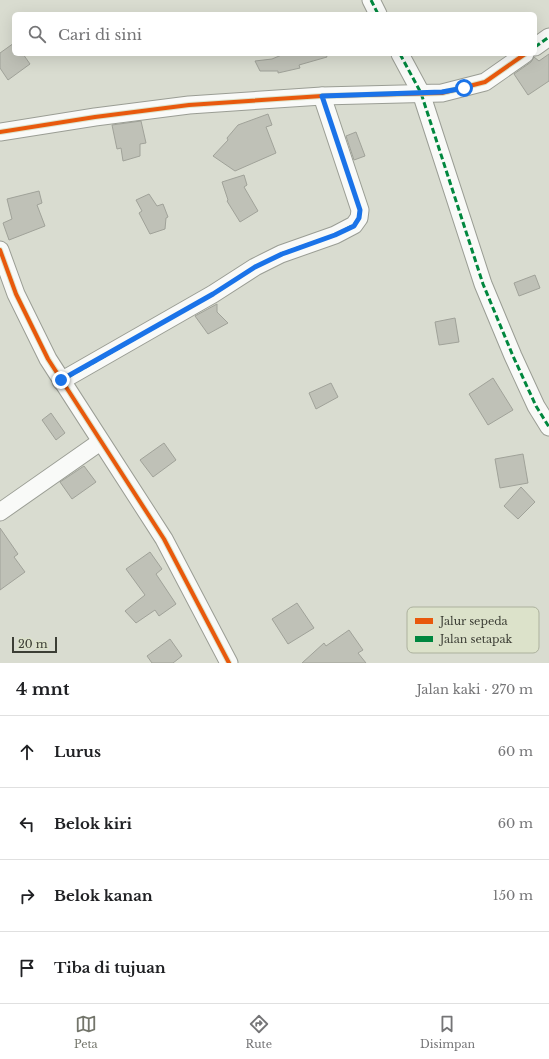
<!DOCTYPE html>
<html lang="id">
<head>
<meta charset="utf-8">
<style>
	:root { --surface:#fff; --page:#f6f6f6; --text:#202124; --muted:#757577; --line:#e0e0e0; --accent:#73756b }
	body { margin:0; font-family:"Libre Baskerville",serif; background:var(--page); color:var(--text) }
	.scale { position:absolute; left:12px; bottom:10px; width:45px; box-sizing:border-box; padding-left:4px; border:2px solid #3c3e35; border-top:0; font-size:11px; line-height:14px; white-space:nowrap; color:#3c3e35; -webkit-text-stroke:3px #dce2ca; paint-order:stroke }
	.stop { position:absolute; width:12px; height:12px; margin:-9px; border:3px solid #1a73e8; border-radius:50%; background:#fff }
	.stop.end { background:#1a73e8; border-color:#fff; box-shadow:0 1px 4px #0008 }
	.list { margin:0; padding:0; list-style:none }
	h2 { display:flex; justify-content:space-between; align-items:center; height:52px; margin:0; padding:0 16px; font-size:17px }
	h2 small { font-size:13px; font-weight:400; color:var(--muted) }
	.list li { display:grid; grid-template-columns:26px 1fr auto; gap:12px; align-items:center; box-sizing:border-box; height:72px; padding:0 16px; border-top:1px solid var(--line) }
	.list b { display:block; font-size:15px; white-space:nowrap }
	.list em { font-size:13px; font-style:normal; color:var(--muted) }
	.icon { flex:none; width:22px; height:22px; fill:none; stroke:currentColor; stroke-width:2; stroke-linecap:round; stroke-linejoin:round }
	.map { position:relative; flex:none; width:549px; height:663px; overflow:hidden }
	.search { position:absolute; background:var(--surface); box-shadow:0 4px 16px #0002; left:12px; right:12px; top:12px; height:44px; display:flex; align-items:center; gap:10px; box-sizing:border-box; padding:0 14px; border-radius:6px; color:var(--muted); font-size:15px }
	.sheet { height:340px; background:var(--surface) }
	nav { display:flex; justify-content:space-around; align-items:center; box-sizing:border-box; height:56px; border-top:1px solid var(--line); background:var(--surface); font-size:11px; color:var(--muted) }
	nav a { display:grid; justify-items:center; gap:2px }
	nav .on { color:var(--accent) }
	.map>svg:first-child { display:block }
	.building { fill:#bfc1b7; stroke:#a0a299 }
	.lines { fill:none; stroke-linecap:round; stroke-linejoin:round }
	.minor-casing { stroke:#9a9d94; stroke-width:19 }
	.minor { stroke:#f9faf8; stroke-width:17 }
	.quiet { stroke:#00873e; stroke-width:3; stroke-dasharray:6 3; stroke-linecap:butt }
	.cycleway-casing { stroke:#dce2ca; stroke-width:6 }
	.cycleway { stroke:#e8590c; stroke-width:4 }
	.route { stroke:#1a73e8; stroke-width:5 }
	.key { fill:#dce2ca; stroke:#acb19d; stroke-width:1 }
	.key-label { font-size:11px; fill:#3c3e35 }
</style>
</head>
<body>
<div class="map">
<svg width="549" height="663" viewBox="0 0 549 663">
	<rect width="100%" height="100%" fill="#d9dcd0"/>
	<g class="building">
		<path d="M 14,43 L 14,54 L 23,54 L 30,64 L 8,80 L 0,68 L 0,53 Z"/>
		<path d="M 284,54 L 326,54 L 327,57 L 299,65 L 300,68 L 278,73 L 278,71 L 260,71 L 255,61 L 272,59 Z"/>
		<path d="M 549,54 L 549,81 L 528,95 L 514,74 L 531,62 L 534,57 L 539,61 Z"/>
		<path d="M 268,114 L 272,125 L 266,127 L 276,153 L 235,171 L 213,156 L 228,140 L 227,138 L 238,125 Z"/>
		<path d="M 141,121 L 146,143 L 140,144 L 140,156 L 123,161 L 121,148 L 117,149 L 112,125 Z"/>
		<path d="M 356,132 L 365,156 L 354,160 L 346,136 Z"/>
		<path d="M 244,175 L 247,185 L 244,187 L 258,211 L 240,222 L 227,201 L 228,200 L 222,182 Z"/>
		<path d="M 39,191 L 42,203 L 37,205 L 45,226 L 9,240 L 3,223 L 12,219 L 7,199 Z"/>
		<path d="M 149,194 L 157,206 L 163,204 L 168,217 L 166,218 L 165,229 L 150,234 L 139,213 L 142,211 L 136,200 Z"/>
		<path d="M 535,275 L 540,288 L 519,296 L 514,283 Z"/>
		<path d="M 217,304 L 217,312 L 228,323 L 208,334 L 195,316 Z"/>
		<path d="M 455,318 L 459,342 L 439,345 L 435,322 Z"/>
		<path d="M 493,378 L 513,410 L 488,425 L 469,394 Z"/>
		<path d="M 331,383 L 338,397 L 316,409 L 309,393 Z"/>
		<path d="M 51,413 L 65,433 L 56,440 L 42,420 Z"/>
		<path d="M 164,443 L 176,460 L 153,477 L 140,460 Z"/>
		<path d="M 523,454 L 528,483 L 500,488 L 495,459 Z"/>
		<path d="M 84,466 L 96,482 L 72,499 L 60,482 Z"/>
		<path d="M 521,487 L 535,502 L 518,519 L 504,506 Z"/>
		<path d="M 0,528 L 18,554 L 14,557 L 25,572 L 0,590 Z"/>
		<path d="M 150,552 L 162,569 L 156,574 L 176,604 L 159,616 L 155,610 L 136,623 L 125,611 L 145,595 L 126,569 Z"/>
		<path d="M 297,603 L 314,628 L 288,644 L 272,619 Z"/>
		<path d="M 349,630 L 363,650 L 358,653 L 366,663 L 302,663 L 324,643 L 326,646 Z"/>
		<path d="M 170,639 L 182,656 L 173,663 L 152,663 L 147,656 Z"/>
	</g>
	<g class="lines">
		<g class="minor-casing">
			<g id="minor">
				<path d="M 371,0 L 378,14"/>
				<path d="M 535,47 L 549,37"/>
				<path d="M 400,54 L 421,93 L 483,284 L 513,356 L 536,406 L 549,427"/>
				<path d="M 0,132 L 95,117 L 189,105 L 322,96 L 442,93 L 485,82 L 525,54"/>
				<path d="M 0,250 L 16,294 L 48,359 L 164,539 L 229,663"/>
				<path d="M 61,381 L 213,294 L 255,267 L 281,254 L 335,235 L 354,225 L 359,218 L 360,210 L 322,96"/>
				<path d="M 0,512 L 100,442"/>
			</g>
		</g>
		<use href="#minor" class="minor"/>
		<g class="quiet">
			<path d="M 371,0 L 378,14"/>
			<path d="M 535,47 L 549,37"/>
			<path d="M 400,54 L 421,93 L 483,284 L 513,356 L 536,406 L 549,427"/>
			<path d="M 61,381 L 213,294 L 255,267 L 281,254 L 335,235 L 354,225 L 359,218 L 360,210 L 322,96"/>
		</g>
		<g class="cycleway-casing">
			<g id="cycleway">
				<path d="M 0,132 L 95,117 L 189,105 L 322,96 L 442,93 L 485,82 L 525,54"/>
				<path d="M 0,250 L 16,294 L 48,359 L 164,539 L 229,663"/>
			</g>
		</g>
		<use href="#cycleway" class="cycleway"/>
	</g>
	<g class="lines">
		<path class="route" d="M 61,380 L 213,294 L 255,267 L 282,254 L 335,235 L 354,226 L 359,218 L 360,210 L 322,96 L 442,92 L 464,88"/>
	</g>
	<rect x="407" y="607" width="132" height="46" rx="6" class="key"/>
	<rect x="415" y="618" width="18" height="6" fill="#e8590c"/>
	<rect x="415" y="636" width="18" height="6" fill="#00873e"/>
	<g class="key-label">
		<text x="440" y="625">Jalur sepeda</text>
		<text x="440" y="643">Jalan setapak</text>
	</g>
</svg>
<div class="scale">20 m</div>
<div class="stop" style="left:464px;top:88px"></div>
<div class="stop end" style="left:61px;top:380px"></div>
<div class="search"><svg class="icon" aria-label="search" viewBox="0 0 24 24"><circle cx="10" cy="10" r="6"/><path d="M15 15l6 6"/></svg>Cari di sini</div>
</div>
<section class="sheet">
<h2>4 mnt<small>Jalan kaki · 270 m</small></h2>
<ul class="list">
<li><svg class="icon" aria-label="ahead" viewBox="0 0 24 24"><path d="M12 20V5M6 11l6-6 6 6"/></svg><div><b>Lurus</b></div><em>60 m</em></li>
<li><svg class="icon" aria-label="left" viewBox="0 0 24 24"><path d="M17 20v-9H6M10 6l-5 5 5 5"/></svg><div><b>Belok kiri</b></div><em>60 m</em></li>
<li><svg class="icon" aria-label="right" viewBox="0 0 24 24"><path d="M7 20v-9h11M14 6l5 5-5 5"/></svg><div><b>Belok kanan</b></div><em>150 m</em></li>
<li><svg class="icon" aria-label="arrive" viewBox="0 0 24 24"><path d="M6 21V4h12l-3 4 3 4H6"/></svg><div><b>Tiba di tujuan</b></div></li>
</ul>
</section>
<nav>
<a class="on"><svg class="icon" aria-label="map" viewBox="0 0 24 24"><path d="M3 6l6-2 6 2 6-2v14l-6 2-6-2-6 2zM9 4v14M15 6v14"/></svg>Peta</a>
<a><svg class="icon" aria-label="directions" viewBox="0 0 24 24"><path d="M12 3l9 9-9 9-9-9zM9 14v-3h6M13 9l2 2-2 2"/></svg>Rute</a>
<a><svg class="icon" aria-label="saved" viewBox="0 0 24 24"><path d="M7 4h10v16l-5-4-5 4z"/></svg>Disimpan</a>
</nav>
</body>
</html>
